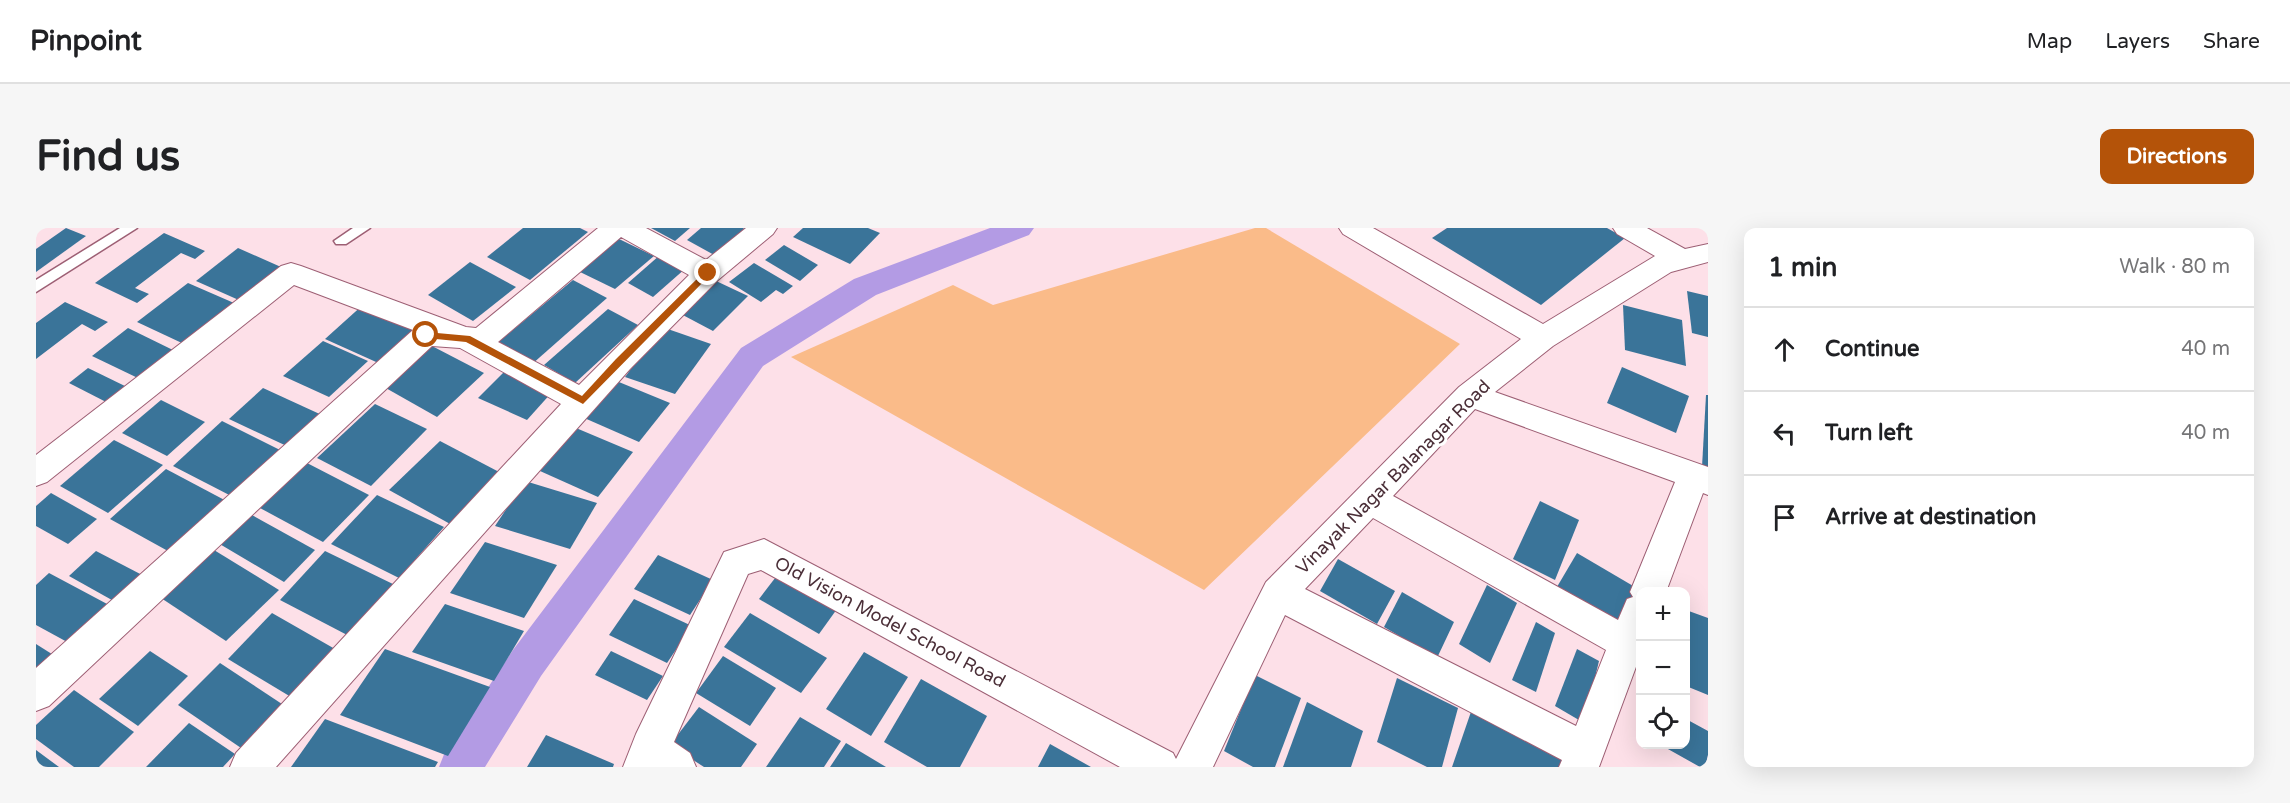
<!DOCTYPE html>
<html lang="en">
<head>
<meta charset="utf-8">
<style>
	:root { --surface:#fff; --page:#f6f6f6; --text:#202124; --muted:#757577; --line:#e0e0e0; --accent:#b45309 }
	body { margin:0; font-family:"Varela Round",sans-serif; background:var(--page); color:var(--text) }
	.controls { position:absolute; right:18px; bottom:18px; display:grid; overflow:hidden; border-radius:12px; box-shadow:0 6px 24px #0002 }
	.controls button { width:54px; height:54px; display:grid; place-items:center; padding:0; border:0; border-bottom:2px solid var(--line); background:var(--surface); color:var(--text); font:30px sans-serif }
	.stop { position:absolute; width:18px; height:18px; margin:-14px; border:4px solid #b45309; border-radius:50%; background:#fff }
	.stop.end { background:#b45309; border-color:#fff; box-shadow:0 2px 6px #0008 }
	.list { margin:0; padding:0; list-style:none }
	h2 { display:flex; justify-content:space-between; align-items:center; height:78px; margin:0; padding:0 24px; font-size:26px }
	h2 small { font-size:20px; font-weight:400; color:var(--muted) }
	.list li { display:grid; grid-template-columns:39px 1fr auto; gap:18px; align-items:center; box-sizing:border-box; height:84px; padding:0 24px; border-top:2px solid var(--line) }
	.list b { display:block; font-size:22px; white-space:nowrap }
	.list em { font-size:20px; font-style:normal; color:var(--muted) }
	.icon { flex:none; width:33px; height:33px; fill:none; stroke:currentColor; stroke-width:2; stroke-linecap:round; stroke-linejoin:round }
	.map { position:relative; flex:none; width:1672px; height:539px; overflow:hidden; border-radius:12px }
	header { display:flex; align-items:center; gap:36px; box-sizing:border-box; height:84px; padding:0 30px; background:var(--surface); border-bottom:2px solid var(--line) }
	header strong { font-size:28px }
	nav { display:flex; gap:33px; margin-inline-start:auto; font-size:21px }
	.intro { display:flex; align-items:center; justify-content:space-between; box-sizing:border-box; height:144px; padding:0 36px }
	h1 { margin:0; font-size:42px }
	.button { padding:15px 27px; border-radius:12px; background:var(--accent); color:#fff; font-size:21px; font-weight:700 }
	main { display:flex; gap:36px; padding:0 36px }
	aside { flex:1; background:var(--surface); border-radius:12px; box-shadow:0 6px 24px #0002 }
	.map>svg:first-child { display:block }
	.green { fill:#fabb89 }
	.lines { fill:none; stroke-linecap:round; stroke-linejoin:round }
	.canal { fill:#b39be4; fill-rule:evenodd }
	.building { fill:#3a7499 }
	.lane-casing { stroke:#9d5f74; stroke-width:3 }
	.street-casing { stroke:#9d5f74; stroke-width:2 }
	.lane { fill:#fff; fill-rule:evenodd }
	.street { fill:#fff; fill-rule:evenodd }
	.route { fill:#b45309 }
	.labels { text-anchor:middle; stroke-width:6; stroke-linejoin:round; paint-order:stroke }
	.street-label { font-size:18px; fill:#4b2f38; stroke:#fff }
</style>
</head>
<body>
<header>
<strong>Pinpoint</strong>
<nav><a>Map</a><a>Layers</a><a>Share</a></nav>
</header>
<div class="intro"><h1>Find us</h1><a class="button">Directions</a></div>
<main>
<div class="map">
<svg width="1672" height="539" viewBox="0 0 1672 539">
	<rect width="100%" height="100%" fill="#fde0e8"/>
	<path class="green" d="M 1219,0 L 1230,0 L 1424,116 L 1168,362 L 755,129 L 917,57 L 957,77 Z"/>
	<g class="lines">
		<path class="canal" d="M 954,0 L 998,0 L 993,7 L 840,67 L 727,138 L 505,448 L 449,539 L 403,539 L 409,524 L 477,422 L 705,120 L 818,51 Z"/>
	</g>
	<g class="building">
		<path d="M 30,0 L 50,8 L 0,44 L 0,21 Z"/>
		<path d="M 487,0 L 544,0 L 552,4 L 494,52 L 451,29 Z"/>
		<path d="M 615,0 L 654,0 L 639,13 Z"/>
		<path d="M 665,0 L 707,0 L 710,2 L 680,28 L 651,12 Z"/>
		<path d="M 767,0 L 832,0 L 844,5 L 814,36 L 757,9 Z"/>
		<path d="M 1411,0 L 1571,0 L 1589,10 L 1505,77 L 1396,10 Z"/>
		<path d="M 128,5 L 169,23 L 159,31 L 145,25 L 99,60 L 113,66 L 101,75 L 59,55 Z"/>
		<path d="M 581,10 L 618,28 L 579,61 L 542,43 Z"/>
		<path d="M 748,17 L 782,37 L 764,53 L 729,32 Z"/>
		<path d="M 202,20 L 245,39 L 205,73 L 160,53 Z"/>
		<path d="M 624,27 L 650,40 L 617,69 L 592,55 Z"/>
		<path d="M 434,34 L 480,59 L 437,93 L 392,67 Z"/>
		<path d="M 718,35 L 757,58 L 747,66 L 740,62 L 725,74 L 693,54 Z"/>
		<path d="M 537,52 L 571,70 L 495,137 L 460,116 Z"/>
		<path d="M 678,52 L 712,68 L 677,103 L 643,85 Z"/>
		<path d="M 152,55 L 198,75 L 148,116 L 101,94 Z"/>
		<path d="M 1651,63 L 1672,68 L 1672,109 L 1656,105 Z"/>
		<path d="M 29,74 L 72,94 L 59,103 L 46,96 L 0,131 L 0,95 Z"/>
		<path d="M 329,75 L 388,100 L 349,138 L 289,111 Z"/>
		<path d="M 1587,77 L 1646,92 L 1650,138 L 1589,122 Z"/>
		<path d="M 572,81 L 602,97 L 539,155 L 508,137 Z"/>
		<path d="M 626,99 L 675,116 L 639,166 L 589,149 Z"/>
		<path d="M 92,100 L 141,124 L 106,152 L 56,128 Z"/>
		<path d="M 287,113 L 332,133 L 293,169 L 247,148 Z"/>
		<path d="M 396,118 L 448,145 L 401,189 L 348,159 Z"/>
		<path d="M 1586,139 L 1653,168 L 1640,205 L 1571,175 Z"/>
		<path d="M 52,140 L 93,160 L 74,176 L 33,155 Z"/>
		<path d="M 469,143 L 517,163 L 491,192 L 442,170 Z"/>
		<path d="M 578,152 L 634,175 L 603,214 L 546,189 Z"/>
		<path d="M 227,160 L 288,188 L 255,220 L 193,191 Z"/>
		<path d="M 1670,167 L 1672,167 L 1672,240 L 1666,239 Z"/>
		<path d="M 125,172 L 169,194 L 131,228 L 86,205 Z"/>
		<path d="M 339,176 L 391,201 L 335,258 L 281,230 Z"/>
		<path d="M 186,193 L 250,225 L 201,271 L 137,238 Z"/>
		<path d="M 540,200 L 597,224 L 562,269 L 504,243 Z"/>
		<path d="M 78,212 L 127,237 L 72,285 L 24,258 Z"/>
		<path d="M 404,213 L 465,245 L 416,297 L 353,262 Z"/>
		<path d="M 271,235 L 333,267 L 287,314 L 224,280 Z"/>
		<path d="M 130,241 L 196,276 L 141,328 L 74,291 Z"/>
		<path d="M 489,253 L 561,275 L 534,321 L 459,298 Z"/>
		<path d="M 15,265 L 61,291 L 32,316 L 0,298 L 0,278 Z"/>
		<path d="M 341,267 L 408,299 L 363,350 L 295,316 Z"/>
		<path d="M 1504,273 L 1543,292 L 1519,352 L 1477,331 Z"/>
		<path d="M 214,286 L 279,322 L 248,354 L 182,315 Z"/>
		<path d="M 449,314 L 521,337 L 488,390 L 414,365 Z"/>
		<path d="M 178,322 L 243,362 L 190,413 L 125,370 Z"/>
		<path d="M 60,323 L 110,349 L 83,376 L 33,348 Z"/>
		<path d="M 289,323 L 359,357 L 315,409 L 244,372 Z"/>
		<path d="M 1541,325 L 1604,362 L 1584,404 L 1518,364 Z"/>
		<path d="M 622,327 L 677,352 L 654,387 L 598,361 Z"/>
		<path d="M 1302,331 L 1359,363 L 1341,396 L 1284,363 Z"/>
		<path d="M 746,341 L 806,374 L 783,406 L 723,371 Z"/>
		<path d="M 13,345 L 73,377 L 33,415 L 0,397 L 0,357 Z"/>
		<path d="M 1451,357 L 1481,375 L 1454,435 L 1423,416 Z"/>
		<path d="M 1366,364 L 1418,394 L 1401,430 L 1348,399 Z"/>
		<path d="M 598,371 L 656,398 L 631,435 L 573,407 Z"/>
		<path d="M 409,376 L 488,403 L 458,453 L 376,424 Z"/>
		<path d="M 1650,382 L 1672,390 L 1672,467 L 1650,458 Z"/>
		<path d="M 236,385 L 299,421 L 255,469 L 192,431 Z"/>
		<path d="M 714,385 L 791,430 L 765,465 L 688,419 Z"/>
		<path d="M 1500,394 L 1519,405 L 1500,464 L 1476,452 Z"/>
		<path d="M 0,416 L 19,428 L 0,446 Z"/>
		<path d="M 349,421 L 454,459 L 412,528 L 304,487 Z"/>
		<path d="M 1541,421 L 1563,433 L 1548,495 L 1519,478 Z"/>
		<path d="M 114,423 L 152,448 L 102,498 L 63,471 Z"/>
		<path d="M 575,423 L 627,448 L 611,472 L 559,447 Z"/>
		<path d="M 828,424 L 872,449 L 835,508 L 790,481 Z"/>
		<path d="M 687,428 L 740,460 L 714,498 L 660,465 Z"/>
		<path d="M 184,435 L 249,478 L 208,522 L 142,477 Z"/>
		<path d="M 1219,447 L 1265,470 L 1239,539 L 1217,539 L 1188,523 Z"/>
		<path d="M 1361,450 L 1422,480 L 1406,539 L 1391,539 L 1341,514 Z"/>
		<path d="M 885,451 L 951,488 L 924,539 L 891,539 L 848,514 Z"/>
		<path d="M 38,462 L 98,504 L 63,539 L 38,539 L 0,511 L 0,497 Z"/>
		<path d="M 1271,474 L 1327,503 L 1315,539 L 1247,539 Z"/>
		<path d="M 1437,478 L 1529,527 L 1525,539 L 1416,539 Z"/>
		<path d="M 663,479 L 721,516 L 705,539 L 668,539 L 634,517 Z"/>
		<path d="M 764,489 L 805,513 L 788,539 L 730,539 Z"/>
		<path d="M 289,491 L 402,534 L 399,539 L 255,539 Z"/>
		<path d="M 1650,491 L 1672,503 L 1672,527 L 1669,539 L 1664,539 L 1623,516 L 1650,516 Z"/>
		<path d="M 153,495 L 199,526 L 187,539 L 110,539 Z"/>
		<path d="M 510,507 L 578,536 L 577,539 L 491,539 Z"/>
		<path d="M 810,515 L 850,539 L 794,539 Z"/>
		<path d="M 1014,516 L 1055,539 L 1002,539 Z"/>
		<path d="M 0,522 L 23,539 L 0,539 Z"/>
	</g>
	<g class="lines">
		<g class="lane-casing">
			<g id="lane">
				<path d="M 84,0 L 101,0 L 0,64 L 0,52 Z"/>
				<path d="M 317,0 L 334,0 L 310,16 L 300,16 L 298,13 Z"/>
			</g>
		</g>
		<g class="street-casing">
			<g id="street">
				<path d="M 562,0 L 610,0 L 670,32 L 710,0 L 741,0 L 737,6 L 682,52 L 594,141 L 240,539 L 194,539 L 200,525 L 525,176 L 424,120 L 396,118 L 13,478 L 0,483 L 0,440 L 377,102 L 258,57 L 11,254 L 0,258 L 0,227 L 245,38 L 255,35 L 265,38 L 430,99 L 440,100 ZM 585,9 L 653,47 L 543,157 L 462,114 Z"/>
				<path d="M 1303,0 L 1337,0 L 1507,96 L 1619,28 L 1581,6 L 1577,0 L 1611,0 L 1649,21 L 1672,16 L 1672,34 L 1635,44 L 1517,118 L 1459,164 L 1672,239 L 1672,267 L 1667,265 L 1630,364 L 1604,364 L 1604,428 L 1563,539 L 1523,539 L 1526,532 L 1249,387 L 1177,539 L 1084,539 L 725,342 L 712,346 L 638,514 L 654,525 L 660,539 L 587,539 L 600,506 L 688,324 L 728,311 L 1137,525 L 1140,531 L 1230,354 L 1423,159 L 1485,111 L 1307,6 ZM 1439,181 L 1639,254 L 1594,364 L 1597,369 L 1591,371 L 1582,392 L 1357,268 ZM 1337,290 L 1570,422 L 1540,498 L 1269,361 Z"/>
			</g>
		</g>
		<use href="#lane" class="lane"/>
		<use href="#street" class="street"/>
	</g>
	<path class="route" d="M 669,43 L 676,45 L 547,176 L 430,114 L 390,110 L 386,107 L 390,104 L 434,108 L 546,168 L 580,131 Z"/>
	<g class="labels">
		<g class="street-label">
			<text transform="translate(1357 249) rotate(-45)" y="6">Vinayak Nagar Balanagar Road</text>
			<text transform="translate(854 394) rotate(28)" y="6">Old Vision Model School Road</text>
		</g>
	</g>
</svg>
<div class="controls">
<button>+</button>
<button>−</button>
<button><svg class="icon" aria-label="locate" viewBox="0 0 24 24"><circle cx="12" cy="12" r="6"/><path d="M12 2v4M12 18v4M2 12h4M18 12h4"/></svg></button>
</div>
<div class="stop" style="left:390px;top:107px"></div>
<div class="stop end" style="left:672px;top:45px"></div>
</div>
<aside>
<h2>1 min<small>Walk · 80 m</small></h2>
<ul class="list">
<li><svg class="icon" aria-label="ahead" viewBox="0 0 24 24"><path d="M12 20V5M6 11l6-6 6 6"/></svg><div><b>Continue</b></div><em>40 m</em></li>
<li><svg class="icon" aria-label="left" viewBox="0 0 24 24"><path d="M17 20v-9H6M10 6l-5 5 5 5"/></svg><div><b>Turn left</b></div><em>40 m</em></li>
<li><svg class="icon" aria-label="arrive" viewBox="0 0 24 24"><path d="M6 21V4h12l-3 4 3 4H6"/></svg><div><b>Arrive at destination</b></div></li>
</ul>
</aside>
</main>
</body>
</html>
